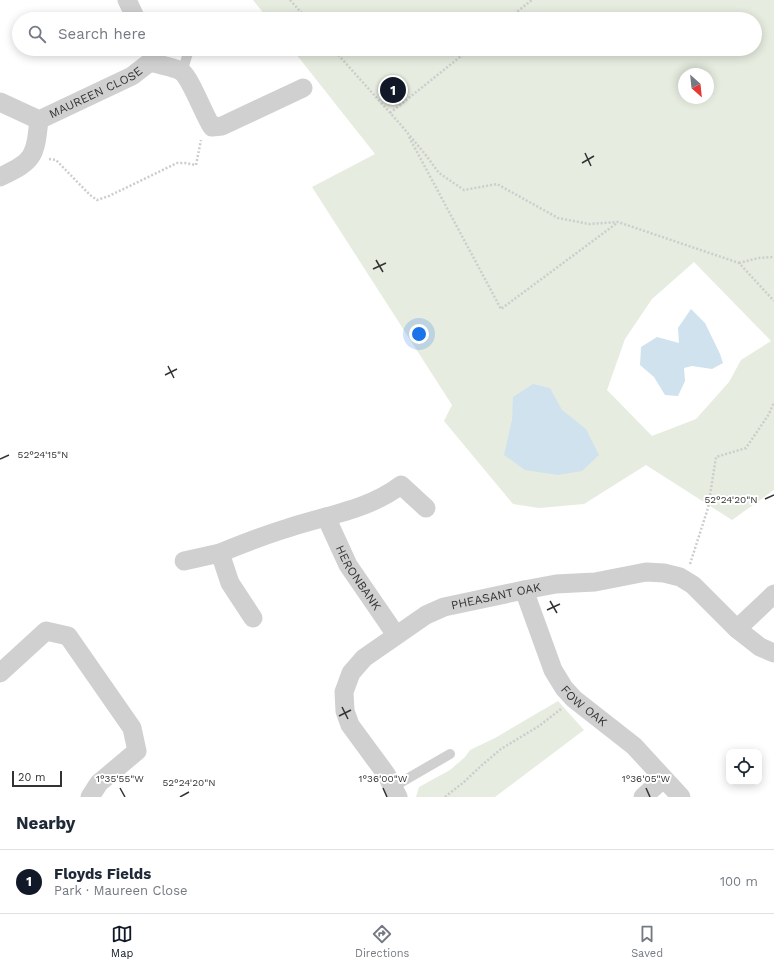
<!DOCTYPE html>
<html lang="en">
<head>
<meta charset="utf-8">
<style>
	:root { --surface:#fff; --page:#f6f6f7; --text:#1f2937; --muted:#747a83; --line:#e0e1e3; --accent:#111827 }
	body { margin:0; font-family:"Work Sans",sans-serif; background:var(--page); color:var(--text) }
	.controls { position:absolute; right:12px; bottom:12px; display:grid; overflow:hidden; border-radius:8px; box-shadow:0 2px 10px #0003 }
	.controls button { width:36px; height:36px; display:grid; place-items:center; padding:0; border:0; border-bottom:1px solid var(--line); background:var(--surface); color:var(--text); font:20px sans-serif }
	.compass { position:absolute; left:678px; top:68px; width:36px; height:36px; border-radius:50%; background:var(--surface); box-shadow:0 2px 10px #0003; rotate:153deg }
	.scale { position:absolute; left:12px; bottom:10px; width:50px; box-sizing:border-box; padding-left:4px; border:2px solid #333; border-top:0; font-size:11px; line-height:14px; white-space:nowrap; color:#333; -webkit-text-stroke:3px #fff; paint-order:stroke }
	.you { position:absolute; left:419px; top:334px; width:14px; height:14px; margin:-10px; border:3px solid #fff; border-radius:50%; background:#1a73e8; box-shadow:0 0 0 6px #1a73e833 }
	.badge { display:grid; place-items:center; width:26px; height:26px; border-radius:50%; background:var(--accent); color:#fff; font-size:13px; font-weight:700 }
	.pin { position:absolute; translate:-50% -50%; border:2px solid #fff; box-shadow:0 1px 4px #0006 }
	.list { margin:0; padding:0; list-style:none }
	h2 { display:flex; justify-content:space-between; align-items:center; height:52px; margin:0; padding:0 16px; font-size:17px }
	h2 small { font-size:13px; font-weight:400; color:var(--muted) }
	.list li { display:grid; grid-template-columns:26px 1fr auto; gap:12px; align-items:center; box-sizing:border-box; height:64px; padding:0 16px; border-top:1px solid var(--line) }
	.list b { display:block; font-size:15px; white-space:nowrap }
	.list p { margin:0; font-size:13px; white-space:nowrap; color:var(--muted) }
	.list em { font-size:13px; font-style:normal; color:var(--muted) }
	.icon { flex:none; width:22px; height:22px; fill:none; stroke:currentColor; stroke-width:2; stroke-linecap:round; stroke-linejoin:round }
	.map { position:relative; flex:none; width:774px; height:797px; overflow:hidden }
	.search { position:absolute; background:var(--surface); box-shadow:0 2px 10px #0003; left:12px; right:12px; top:12px; height:44px; display:flex; align-items:center; gap:10px; box-sizing:border-box; padding:0 14px; border-radius:22px; color:var(--muted); font-size:15px }
	.sheet { height:116px; background:var(--surface) }
	nav { display:flex; justify-content:space-around; align-items:center; box-sizing:border-box; height:56px; border-top:1px solid var(--line); background:var(--surface); font-size:11px; color:var(--muted) }
	nav a { display:grid; justify-items:center; gap:2px }
	nav .on { color:var(--accent) }
	.map>svg:first-child { display:block }
	.green { fill:#e6ecdf; fill-rule:evenodd }
	.water { fill:#cfe2ee }
	.lines { fill:none; stroke-linecap:round; stroke-linejoin:round }
	.path { stroke:#cdcdcd; stroke-width:2.5; stroke-dasharray:2 2; stroke-linecap:butt }
	.service { stroke:#d0d0d0; stroke-width:10 }
	.minor { stroke:#d0d0d0; stroke-width:19 }
	.ticks { fill:none; stroke:#333; stroke-width:1.5 }
	.labels { text-anchor:middle; stroke-width:4; stroke-linejoin:round; paint-order:stroke }
	.street-label { font-size:12px; fill:#333; stroke:#fff }
	.ticks-label { font-size:10px; text-anchor:middle; fill:#333; stroke:#fff; stroke-width:4; stroke-linejoin:round; paint-order:stroke }
</style>
</head>
<body>
<div class="map">
<svg width="774" height="797" viewBox="0 0 774 797">
	<rect width="100%" height="100%" fill="#fff"/>
	<g class="green">
		<path d="M 253,0 L 774,0 L 774,490 L 732,520 L 646,465 L 584,504 L 539,508 L 513,504 L 444,421 L 452,405 L 312,187 L 375,154 L 292,49 L 755,49 L 755,19 L 268,19 ZM 684,74 L 708,74 L 708,98 L 684,98 ZM 694,262 L 771,341 L 741,360 L 729,382 L 696,419 L 652,436 L 607,390 L 625,339 L 652,299 Z"/>
		<path d="M 558,701 L 584,730 L 495,797 L 416,797 L 419,787 L 450,770 L 465,757 L 470,750 L 495,738 Z"/>
	</g>
	<g class="water">
		<path d="M 691,309 L 705,323 L 720,354 L 723,363 L 712,369 L 692,366 L 684,368 L 685,381 L 678,396 L 665,395 L 654,377 L 640,365 L 641,347 L 657,337 L 679,343 L 678,328 Z"/>
		<path d="M 533,384 L 550,388 L 562,410 L 586,429 L 599,455 L 582,471 L 558,475 L 525,470 L 504,455 L 512,420 L 513,397 Z"/>
	</g>
	<g class="lines">
		<g class="path">
			<path d="M 290,0 L 307,19"/>
			<path d="M 508,19 L 532,0"/>
			<path d="M 333,49 L 401,125 L 425,154 L 439,173 L 464,190 L 497,184 L 558,218 L 589,224 L 618,222 L 739,263 L 774,301"/>
			<path d="M 390,113 L 470,49"/>
			<path d="M 409,137 L 501,309 L 617,223"/>
			<path d="M 49,159 L 56,160 L 90,195 L 97,200 L 109,196 L 177,163 L 185,163 L 196,165 L 201,140"/>
			<path d="M 739,263 L 758,258 L 774,257"/>
			<path d="M 690,564 L 708,508 L 716,457 L 746,448 L 769,414 L 774,402"/>
			<path d="M 445,797 L 464,782 L 482,765 L 501,749 L 539,726 L 561,709"/>
		</g>
		<g class="service">
			<path d="M 182,72 L 189,50 L 191,49"/>
			<path d="M 393,787 L 450,754"/>
		</g>
		<g class="minor">
			<path d="M 127,0 L 136,19"/>
			<path id="s1" d="M 0,102 L 39,120 L 132,76 L 150,62 C 157,64 177,68 182,72 C 191,79 204,115 212,127 L 222,126 L 303,88"/>
			<path d="M 0,177 C 34,161 35,157 39,120"/>
			<path id="s2" d="M 326,517 L 348,565 L 396,635"/>
			<path d="M 184,561 L 220,553"/>
			<path id="s3" d="M 524,590 L 553,670 L 564,688 L 574,699 L 634,746 L 681,797"/>
			<path d="M 253,618 L 230,583 L 220,553 C 242,544 265,535 288,528 C 327,515 368,510 401,485 L 426,508"/>
			<path d="M 737,629 L 774,594"/>
			<path d="M 0,673 L 46,631 L 68,636 L 132,728 L 137,751 L 99,783 L 90,797"/>
			<path id="s4" d="M 398,797 L 386,774 L 350,725 L 345,711 L 344,692 L 351,673 L 364,658 L 426,615 L 444,607 L 524,590 L 556,584 L 595,582 L 646,572 L 664,573 L 680,577 L 693,585 L 737,629 L 760,647 L 774,653"/>
			<path d="M 643,797 L 663,779"/>
		</g>
	</g>
	<path class="ticks" d="M 585,153 L 591,166M 582,163 L 594,156M 376,260 L 383,272M 373,269 L 386,263M 168,366 L 174,378M 165,375 L 177,369M 0,459 L 9,455M 765,499 L 774,495M 550,601 L 557,613M 547,610 L 560,604M 342,707 L 348,719M 339,716 L 351,710M 120,788 L 125,797M 383,788 L 387,797M 646,788 L 650,797M 180,797 L 189,792"/>
	<g class="labels">
		<g class="street-label">
			<text dy="4" stroke="none"><textPath href="#s1" startOffset="106">MAUREEN CLOSE</textPath></text>
			<text dy="4" stroke="none"><textPath href="#s2" startOffset="69">HERONBANK</textPath></text>
			<text dy="4" stroke="none"><textPath href="#s4" startOffset="309">PHEASANT OAK</textPath></text>
			<text dy="4" stroke="none"><textPath href="#s3" startOffset="133">FOW OAK</textPath></text>
		</g>
	</g>
	<g class="ticks-label">
		<text x="43" y="458">52°24'15"N</text>
		<text x="731" y="503">52°24'20"N</text>
		<text x="120" y="782">1°35'55"W</text>
		<text x="383" y="782">1°36'00"W</text>
		<text x="646" y="782">1°36'05"W</text>
		<text x="189" y="786">52°24'20"N</text>
	</g>
</svg>
<div class="controls">
<button><svg class="icon" aria-label="locate" viewBox="0 0 24 24"><circle cx="12" cy="12" r="6"/><path d="M12 2v4M12 18v4M2 12h4M18 12h4"/></svg></button>
</div>
<svg class="compass" viewBox="-18 -18 36 36"><path d="M0-13l5 13h-10z" fill="#e53935"/><path d="M0 13l5-13h-10z" fill="#747a83"/></svg>
<div class="scale">20 m</div>
<div class="you"></div>
<div class="pin badge" style="left:393px;top:90px">1</div>
<div class="search"><svg class="icon" aria-label="search" viewBox="0 0 24 24"><circle cx="10" cy="10" r="6"/><path d="M15 15l6 6"/></svg>Search here</div>
</div>
<section class="sheet">
<h2>Nearby<small></small></h2>
<ul class="list">
<li><span class="badge">1</span><div><b>Floyds Fields</b><p>Park · Maureen Close</p></div><em>100 m</em></li>
</ul>
</section>
<nav>
<a class="on"><svg class="icon" aria-label="map" viewBox="0 0 24 24"><path d="M3 6l6-2 6 2 6-2v14l-6 2-6-2-6 2zM9 4v14M15 6v14"/></svg>Map</a>
<a><svg class="icon" aria-label="directions" viewBox="0 0 24 24"><path d="M12 3l9 9-9 9-9-9zM9 14v-3h6M13 9l2 2-2 2"/></svg>Directions</a>
<a><svg class="icon" aria-label="saved" viewBox="0 0 24 24"><path d="M7 4h10v16l-5-4-5 4z"/></svg>Saved</a>
</nav>
</body>
</html>
